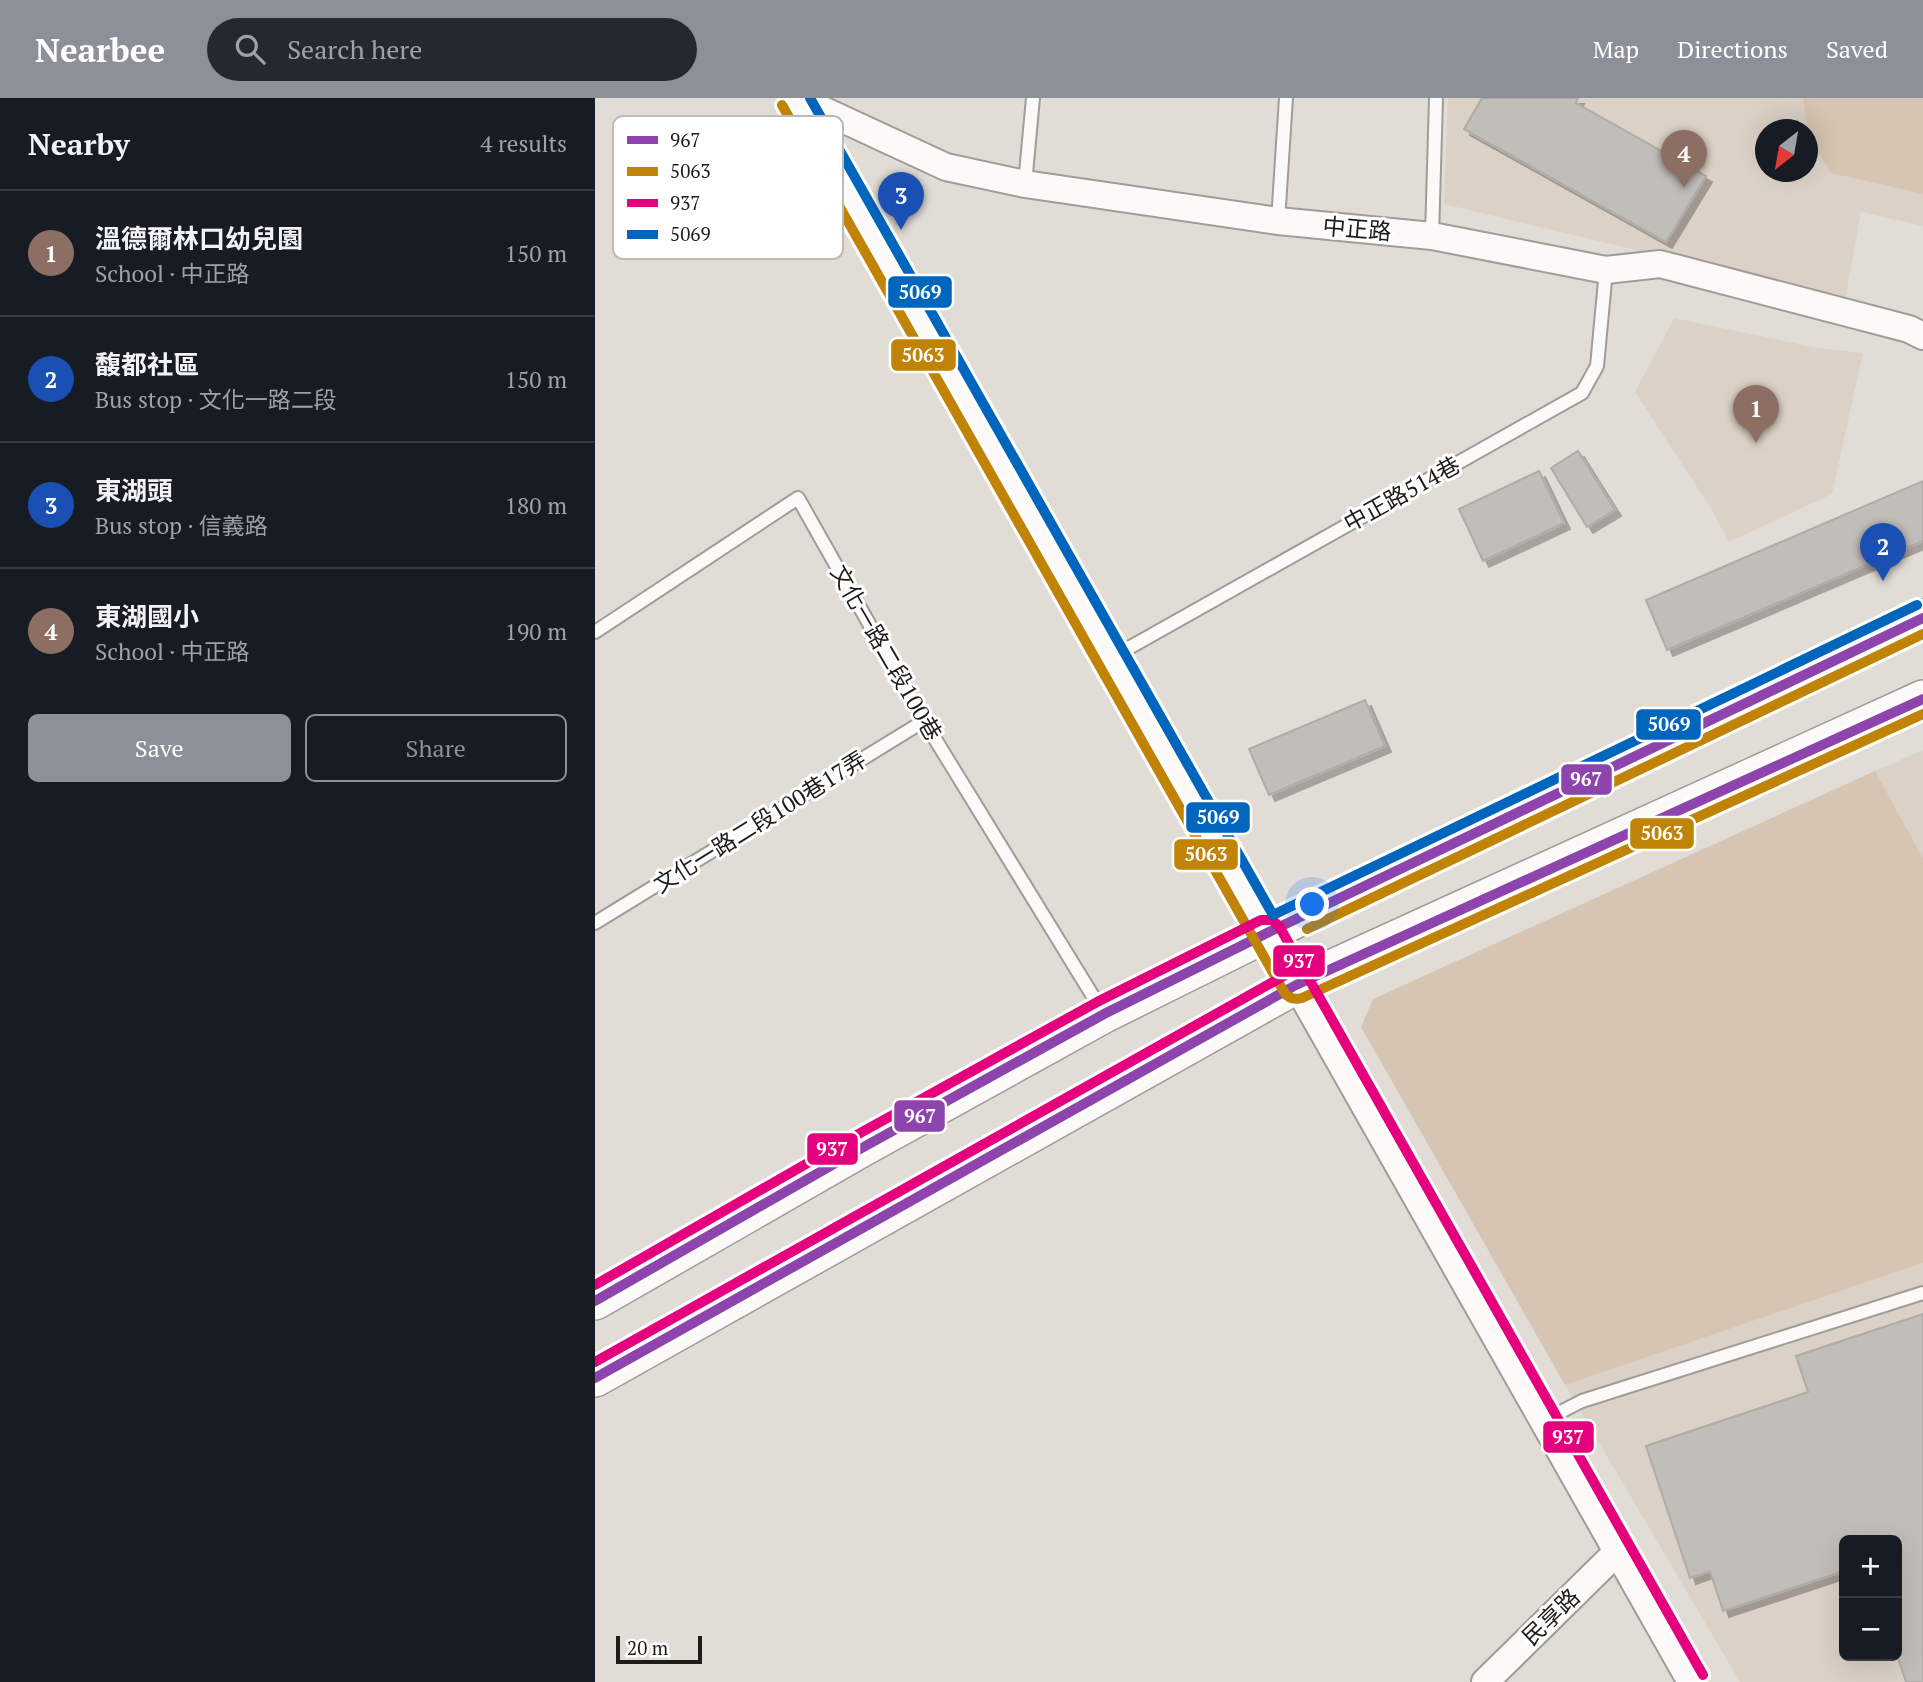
<!DOCTYPE html>
<html lang="en">
<head>
<meta charset="utf-8">
<style>
	:root { --surface:#171b24; --page:#242831; --text:#f1f3f6; --muted:#9ea1a6; --line:#363941; --accent:#8c9099 }
	body { margin:0; font-family:"PT Serif","Noto Sans TC",serif; background:var(--page); color:var(--text) }
	.controls { position:absolute; right:21px; bottom:21px; display:grid; overflow:hidden; border-radius:10px; box-shadow:0 7px 28px #0002 }
	.controls button { width:63px; height:63px; display:grid; place-items:center; padding:0; border:0; border-bottom:2px solid var(--line); background:var(--surface); color:var(--text); font:35px sans-serif }
	.compass { position:absolute; left:1160px; top:21px; width:63px; height:63px; border-radius:50%; background:var(--surface); box-shadow:0 7px 28px #0002; rotate:211deg }
	.scale { position:absolute; left:21px; bottom:18px; width:86px; box-sizing:border-box; padding-left:7px; border:4px solid #1e1b18; border-top:0; font-size:19px; line-height:24px; white-space:nowrap; color:#1e1b18; -webkit-text-stroke:5px #fff; paint-order:stroke }
	.you { position:absolute; left:718px; top:807px; width:24px; height:24px; margin:-18px; border:5px solid #fff; border-radius:50%; background:#1a73e8; box-shadow:0 0 0 10px #1a73e833 }
	.badge { display:grid; place-items:center; width:46px; height:46px; border-radius:50%; background:var(--accent); color:#fff; font-size:23px; font-weight:700 }
	.pin { position:absolute; translate:-50% -58px; filter:drop-shadow(0 2px 4px #0008) }
	.pin::after { content:''; position:absolute; top:37px; width:24px; height:21px; background:inherit; clip-path:polygon(0 0,100% 0,50% 100%) }
	.list { margin:0; padding:0; list-style:none }
	h2 { display:flex; justify-content:space-between; align-items:center; height:91px; margin:0; padding:0 28px; font-size:30px }
	h2 small { font-size:23px; font-weight:400; color:var(--muted) }
	.list li { display:grid; grid-template-columns:46px 1fr auto; gap:21px; align-items:center; box-sizing:border-box; height:126px; padding:0 28px; border-top:2px solid var(--line) }
	.list b { display:block; font-size:26px; white-space:nowrap }
	.list p { margin:0; font-size:23px; white-space:nowrap; color:var(--muted) }
	.list em { font-size:23px; font-style:normal; color:var(--muted) }
	.actions { display:flex; gap:14px; padding:21px 28px }
	.actions a { flex:1; padding:16px 0; border:2px solid var(--accent); border-radius:10px; text-align:center; font-size:24px; color:var(--accent) }
	.actions .main { background:var(--accent); color:#fff }
	.icon { flex:none; width:38px; height:38px; fill:none; stroke:currentColor; stroke-width:2; stroke-linecap:round; stroke-linejoin:round }
	.map { position:relative; flex:none; width:1328px; height:1584px; overflow:hidden }
	header { display:flex; align-items:center; gap:42px; box-sizing:border-box; height:98px; padding:0 35px; background:var(--accent); color:#fff }
	header strong { font-size:33px }
	nav { display:flex; gap:38px; margin-inline-start:auto; font-size:24px }
	.search { width:490px; height:63px; background:var(--page); display:flex; align-items:center; gap:18px; box-sizing:border-box; padding:0 24px; border-radius:38px; color:var(--muted); font-size:26px }
	main { display:flex }
	aside { flex:1; background:var(--surface) }
	.map>svg:first-child { display:block }
	.built { fill:#dcd1c6; fill-rule:evenodd }
	.green { fill:#d7c5b3 }
	.building { fill:#c1bdb9; stroke:#afaba7; stroke-width:2; filter:url(#shadow) }
	.lines { fill:none; stroke-linecap:round; stroke-linejoin:round }
	.service-casing { stroke:#a09c98; stroke-width:16 }
	.minor-casing { stroke:#a09c98; stroke-width:30 }
	.secondary-casing { stroke:#a09c98; stroke-width:40 }
	.service { stroke:#fbfaf9; stroke-width:12 }
	.minor { stroke:#fbfaf9; stroke-width:26 }
	.secondary { stroke:#fbfaf9; stroke-width:37 }
	.bus-1-casing { stroke:#fff; stroke-width:16 }
	.bus-2-casing { stroke:#fff; stroke-width:16 }
	.bus-3-casing { stroke:#fff; stroke-width:16 }
	.bus-4-casing { stroke:#fff; stroke-width:16 }
	.bus-1 { stroke:#8e44ad; stroke-width:10 }
	.bus-2 { stroke:#c18306; stroke-width:10 }
	.bus-3 { stroke:#e5007d; stroke-width:10 }
	.bus-4 { stroke:#0065bd; stroke-width:10 }
	.labels { text-anchor:middle; stroke-width:6; stroke-linejoin:round; paint-order:stroke }
	.street-label { font-size:23px; fill:#1e1b18; stroke:#fff }
	.key { fill:#fff; stroke:#bcbbba; stroke-width:2 }
	.key-label { font-size:19px; fill:#1e1b18 }
	.line-badge { stroke:#fff; stroke-width:2.5 }
	.badge-label { font-size:19px; text-anchor:middle; font-weight:bold; fill:#fff }
</style>
</head>
<body>
<header>
<strong>Nearbee</strong>
<div class="search"><svg class="icon" aria-label="search" viewBox="0 0 24 24"><circle cx="10" cy="10" r="6"/><path d="M15 15l6 6"/></svg>Search here</div>
<nav><a>Map</a><a>Directions</a><a>Saved</a></nav>
</header>
<main>
<aside>
<h2>Nearby<small>4 results</small></h2>
<ul class="list">
<li><span class="badge" style="background:#8d6e63">1</span><div><b>溫德爾林口幼兒園</b><p>School · 中正路</p></div><em>150 m</em></li>
<li><span class="badge" style="background:#1a4fb4">2</span><div><b>馥都社區</b><p>Bus stop · 文化一路二段</p></div><em>150 m</em></li>
<li><span class="badge" style="background:#1a4fb4">3</span><div><b>東湖頭</b><p>Bus stop · 信義路</p></div><em>180 m</em></li>
<li><span class="badge" style="background:#8d6e63">4</span><div><b>東湖國小</b><p>School · 中正路</p></div><em>190 m</em></li>
</ul>
<div class="actions"><a class="main">Save</a><a>Share</a></div>
</aside>
<div class="map">
<svg width="1328" height="1584" viewBox="0 0 1328 1584">
	<defs>
		<filter id="shadow"><feDropShadow dx="6" dy="6" stdDeviation="0" flood-color="#0004"/></filter>
	</defs>
	<rect width="100%" height="100%" fill="#e2dcd7"/>
	<g class="built">
		<path d="M 853,0 L 1328,0 L 1328,128 L 1266,114 L 1250,202 L 849,106 ZM 1170,32 L 1212,32 L 1212,74 L 1170,74 Z"/>
		<path d="M 1079,220 L 1223,250 L 1268,255 L 1237,396 L 1134,444 L 1115,409 L 1040,294 Z"/>
		<path d="M 1328,652 L 1328,760 L 1280,673 Z"/>
		<path d="M 1328,1165 L 1328,1584 L 1145,1584 L 970,1287 ZM 1249,1442 L 1302,1442 L 1302,1558 L 1249,1558 Z"/>
	</g>
	<g class="green">
		<path d="M 1208,0 L 1328,0 L 1328,96 L 1236,75 L 1213,37 Z"/>
		<path d="M 1280,673 L 1328,760 L 1328,1165 L 970,1287 L 766,929 L 778,901 Z"/>
	</g>
	<g class="building">
		<path d="M 887,0 L 983,0 L 981,5 L 1111,78 L 1071,144 L 869,31 Z"/>
		<path d="M 983,353 L 1020,412 L 992,429 L 956,370 Z"/>
		<path d="M 944,373 L 969,425 L 888,463 L 864,411 Z"/>
		<path d="M 1328,383 L 1328,443 L 1072,552 L 1051,502 Z"/>
		<path d="M 770,602 L 790,648 L 674,697 L 654,651 Z"/>
		<path d="M 1328,1216 L 1328,1584 L 1311,1584 L 1302,1557 L 1302,1442 L 1249,1442 L 1249,1473 L 1128,1513 L 1115,1473 L 1095,1480 L 1051,1348 L 1213,1294 L 1201,1258 Z"/>
	</g>
	<g class="lines">
		<g class="service-casing">
			<g id="service">
				<path d="M 430,86 L 438,0"/>
				<path d="M 683,123 L 691,0"/>
				<path d="M 837,138 L 841,0"/>
				<path d="M 0,534 L 203,400 L 329,623 L 507,913"/>
				<path d="M 516,560 L 987,295 L 1002,268 L 1011,172"/>
				<path d="M 0,825 L 329,623"/>
				<path d="M 948,1323 L 987,1303 L 1328,1195"/>
			</g>
		</g>
		<g class="minor-casing">
			<g id="minor">
				<path d="M 199,0 L 1096,1584"/>
				<path d="M 202,0 L 351,69 L 430,86 L 683,123 L 837,138 L 1011,172 L 1065,166 L 1314,231 L 1328,238"/>
				<path d="M 890,1584 L 1022,1454"/>
			</g>
		</g>
		<g class="secondary-casing">
			<g id="secondary">
				<path d="M 0,1203 L 265,1051 L 509,916 L 672,835 L 1328,520"/>
				<path d="M 0,1280 L 701,887 L 1328,601"/>
			</g>
		</g>
		<use href="#service" class="service"/>
		<use href="#minor" class="minor"/>
		<use href="#secondary" class="secondary"/>
		<g class="bus-1-casing">
			<g id="bus-1">
				<path d="M 0,1203 L 265,1051 L 509,916 L 672,835 L 1328,520"/>
				<path d="M 0,1280 L 701,887 L 1328,601"/>
			</g>
		</g>
		<g class="bus-2-casing">
			<g id="bus-2">
				<path d="M 187,7 L 689,894 C 693,900 699,902 707,900 L 1328,616"/>
				<path d="M 712,831 L 1328,536"/>
			</g>
		</g>
		<g class="bus-3-casing">
			<g id="bus-3">
				<path d="M 0,1187 L 258,1039 L 502,904 L 666,822 L 677,822 L 684,828 L 1108,1577"/>
				<path d="M 0,1264 L 694,875"/>
			</g>
		</g>
		<g class="bus-4-casing">
			<path id="bus-4" d="M 215,0 L 678,817 L 1322,507"/>
		</g>
		<use href="#bus-1" class="bus-1"/>
		<use href="#bus-2" class="bus-2"/>
		<use href="#bus-3" class="bus-3"/>
		<use href="#bus-4" class="bus-4"/>
	</g>
	<g class="labels">
		<g class="street-label">
			<text transform="translate(762 131) rotate(5)" y="8">中正路</text>
			<text transform="translate(807 396) rotate(-29)" y="8">中正路514巷</text>
			<text transform="translate(291 555) rotate(60)" y="8">文化一路二段100巷</text>
			<text transform="translate(165 724) rotate(-32)" y="8">文化一路二段100巷17弄</text>
			<text transform="translate(956 1519) rotate(-44)" y="8">民享路</text>
		</g>
	</g>
	<rect x="18" y="18" width="230" height="143" rx="10" class="key"/>
	<rect x="32" y="38" width="31" height="8" fill="#8e44ad"/>
	<rect x="32" y="69" width="31" height="9" fill="#c18306"/>
	<rect x="32" y="101" width="31" height="8" fill="#e5007d"/>
	<rect x="32" y="132" width="31" height="9" fill="#0065bd"/>
	<g class="key-label">
		<text x="75" y="49">967</text>
		<text x="75" y="80">5063</text>
		<text x="75" y="112">937</text>
		<text x="75" y="143">5069</text>
	</g>
	<g class="line-badge">
		<rect x="292" y="177" width="66" height="34" rx="7" fill="#0065bd"/>
		<rect x="295" y="240" width="67" height="34" rx="7" fill="#c18306"/>
		<rect x="1040" y="610" width="67" height="33" rx="7" fill="#0065bd"/>
		<rect x="965" y="665" width="53" height="33" rx="7" fill="#8e44ad"/>
		<rect x="590" y="703" width="66" height="33" rx="7" fill="#0065bd"/>
		<rect x="1034" y="719" width="66" height="33" rx="7" fill="#c18306"/>
		<rect x="578" y="740" width="66" height="33" rx="7" fill="#c18306"/>
		<rect x="677" y="846" width="54" height="34" rx="7" fill="#e5007d"/>
		<rect x="298" y="1001" width="53" height="34" rx="7" fill="#8e44ad"/>
		<rect x="211" y="1034" width="53" height="34" rx="7" fill="#e5007d"/>
		<rect x="947" y="1322" width="53" height="34" rx="7" fill="#e5007d"/>
	</g>
	<g class="badge-label">
		<text x="325" y="201">5069</text>
		<text x="328" y="264">5063</text>
		<text x="1074" y="633">5069</text>
		<text x="991" y="688">967</text>
		<text x="623" y="726">5069</text>
		<text x="1067" y="742">5063</text>
		<text x="611" y="763">5063</text>
		<text x="704" y="870">937</text>
		<text x="325" y="1025">967</text>
		<text x="237" y="1058">937</text>
		<text x="973" y="1346">937</text>
	</g>
</svg>
<div class="controls">
<button>+</button>
<button>−</button>
</div>
<svg class="compass" viewBox="-18 -18 36 36"><path d="M0-13l5 13h-10z" fill="#e53935"/><path d="M0 13l5-13h-10z" fill="#9ea1a6"/></svg>
<div class="scale">20 m</div>
<div class="you"></div>
<div class="pin badge" style="left:1161px;top:345px;background:#8d6e63">1</div>
<div class="pin badge" style="left:1288px;top:483px;background:#1a4fb4">2</div>
<div class="pin badge" style="left:306px;top:132px;background:#1a4fb4">3</div>
<div class="pin badge" style="left:1089px;top:90px;background:#8d6e63">4</div>
</div>
</main>
</body>
</html>
